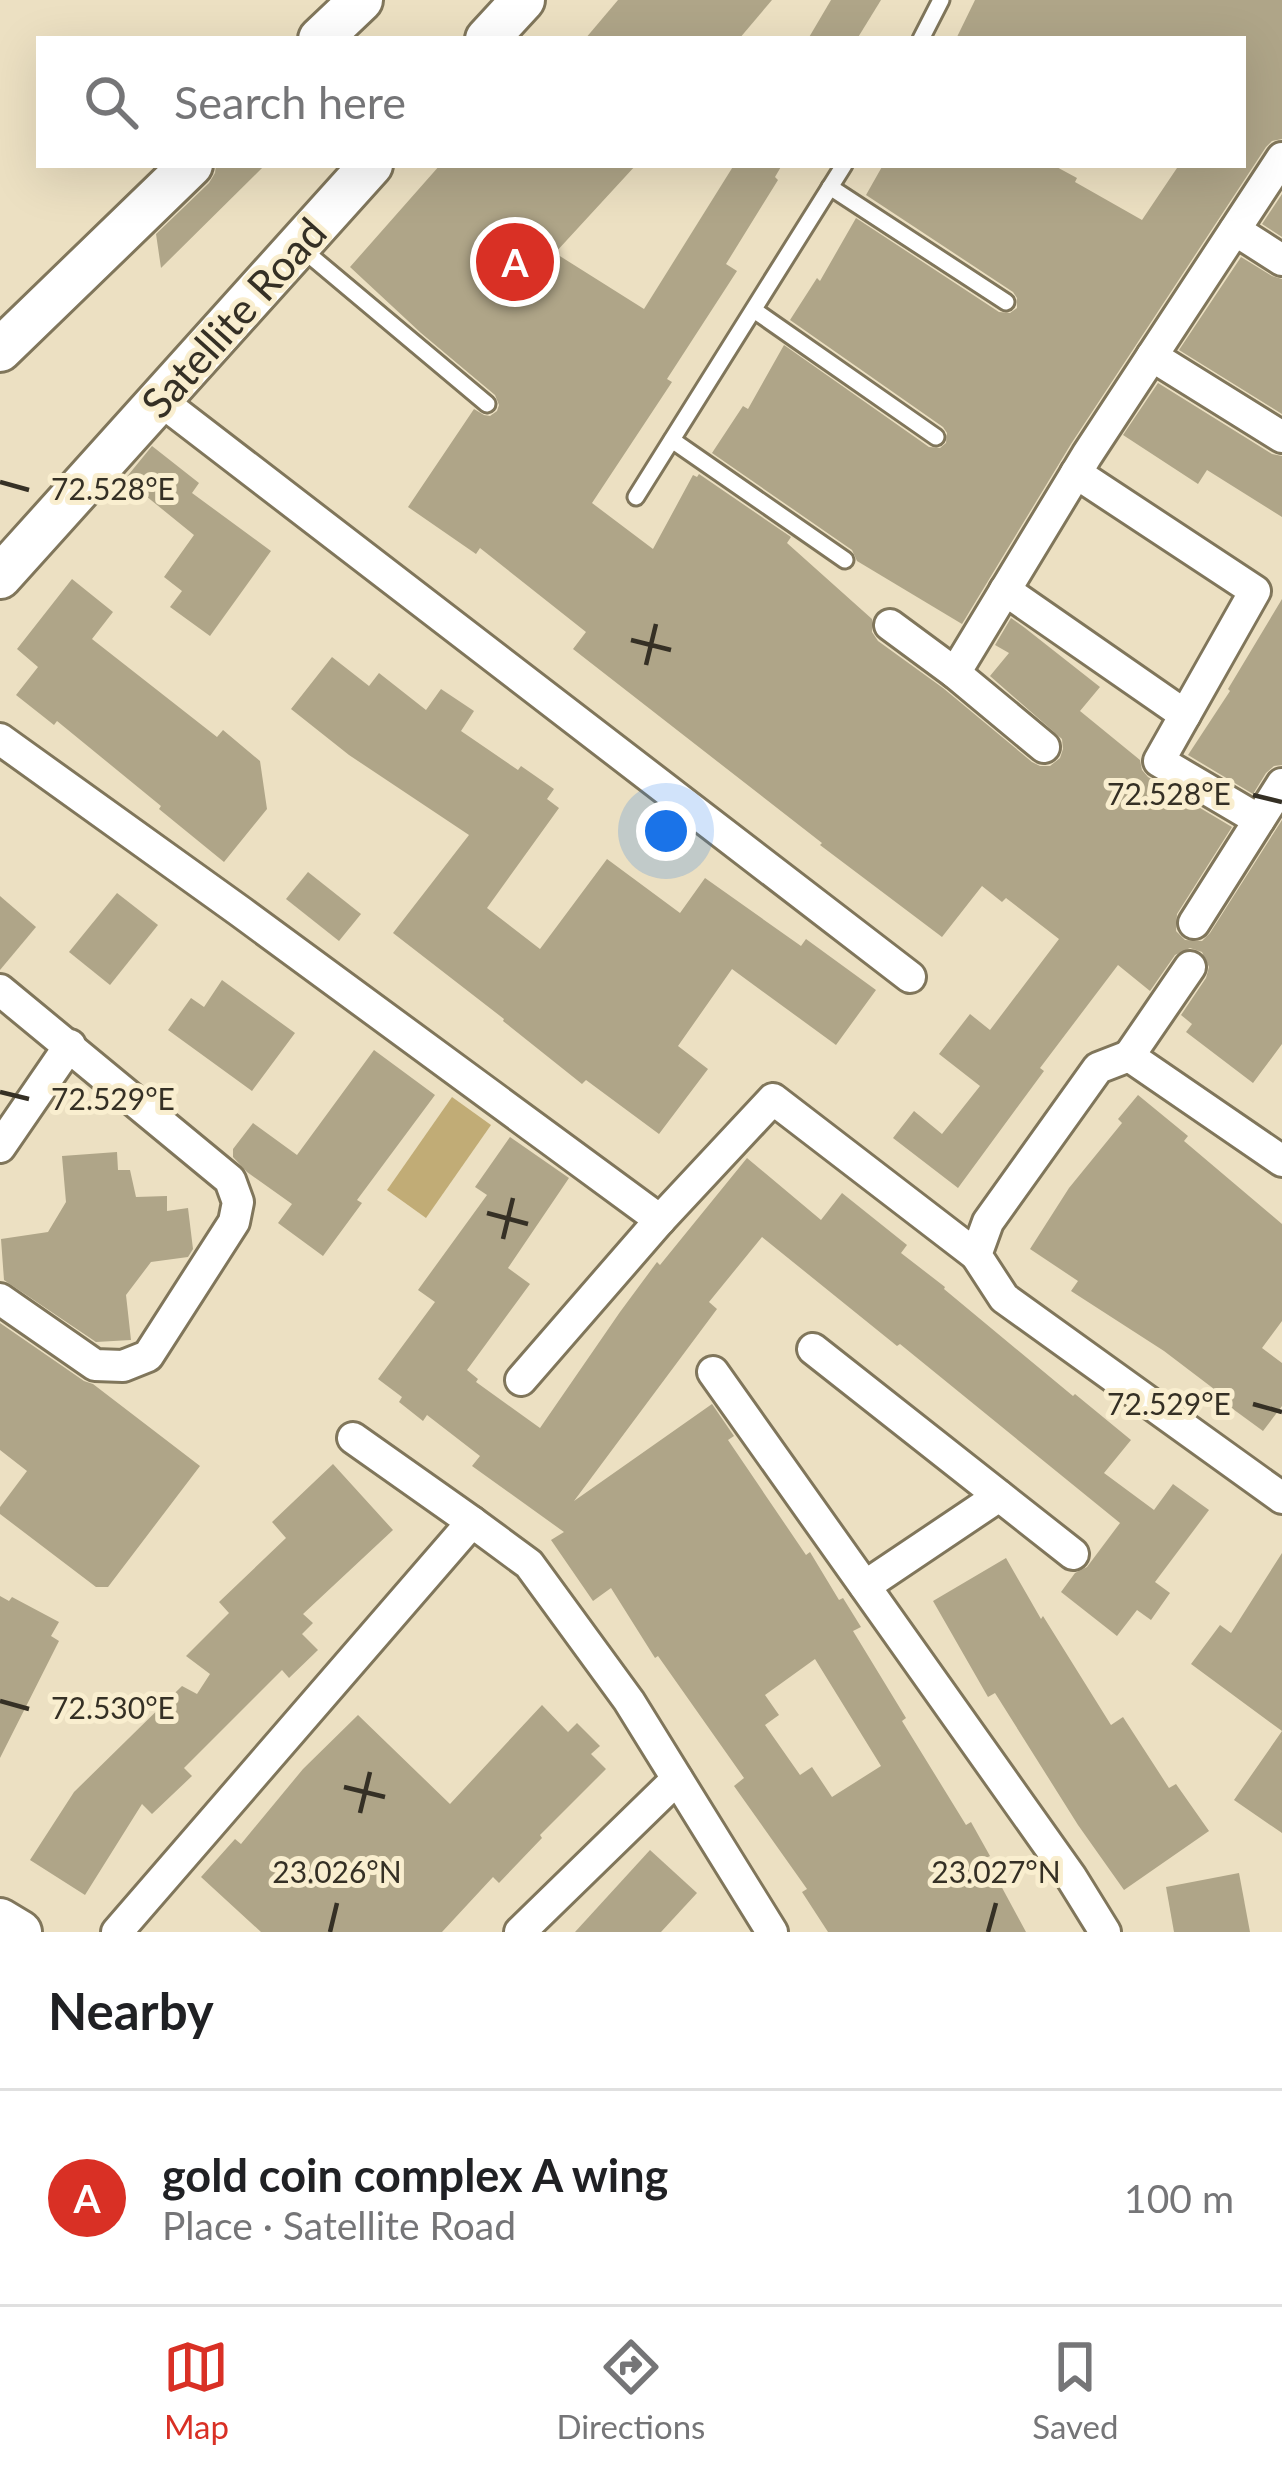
<!DOCTYPE html>
<html lang="en">
<head>
<meta charset="utf-8">
<style>
	:root { --surface:#fff; --page:#f6f6f6; --text:#202124; --muted:#757577; --line:#e0e0e0; --accent:#d93025 }
	body { margin:0; font-family:Lato,sans-serif; background:var(--page); color:var(--text) }
	.you { position:absolute; left:666px; top:831px; width:42px; height:42px; margin:-30px; border:9px solid #fff; border-radius:50%; background:#1a73e8; box-shadow:0 0 0 18px #1a73e833 }
	.badge { display:grid; place-items:center; width:78px; height:78px; border-radius:50%; background:var(--accent); color:#fff; font-size:39px; font-weight:700 }
	.pin { position:absolute; translate:-50% -50%; border:6px solid #fff; box-shadow:0 3px 12px #0006 }
	.list { margin:0; padding:0; list-style:none }
	h2 { display:flex; justify-content:space-between; align-items:center; height:156px; margin:0; padding:0 48px; font-size:51px }
	h2 small { font-size:39px; font-weight:400; color:var(--muted) }
	.list li { display:grid; grid-template-columns:78px 1fr auto; gap:36px; align-items:center; box-sizing:border-box; height:216px; padding:0 48px; border-top:3px solid var(--line) }
	.list b { display:block; font-size:45px; white-space:nowrap }
	.list p { margin:0; font-size:39px; white-space:nowrap; color:var(--muted) }
	.list em { font-size:39px; font-style:normal; color:var(--muted) }
	.icon { flex:none; width:66px; height:66px; fill:none; stroke:currentColor; stroke-width:2; stroke-linecap:round; stroke-linejoin:round }
	.map { position:relative; flex:none; width:1282px; height:1932px; overflow:hidden }
	.search { position:absolute; background:var(--surface); box-shadow:0 12px 48px #0002; left:36px; right:36px; top:36px; height:132px; display:flex; align-items:center; gap:30px; box-sizing:border-box; padding:0 42px; border-radius:0px; color:var(--muted); font-size:45px }
	.sheet { height:372px; background:var(--surface) }
	nav { display:flex; justify-content:space-around; align-items:center; box-sizing:border-box; height:168px; border-top:3px solid var(--line); background:var(--surface); font-size:33px; color:var(--muted) }
	nav a { display:grid; justify-items:center; gap:6px }
	nav .on { color:var(--accent) }
	.map>svg:first-child { display:block }
	.green { fill:#c1ac76 }
	.building { fill:#afa588; fill-rule:evenodd }
	.lines { fill:none; stroke-linecap:round; stroke-linejoin:round }
	.service-casing { stroke:#80765b; stroke-width:21 }
	.minor-casing { stroke:#80765b; stroke-width:36 }
	.secondary-casing { stroke:#80765b; stroke-width:48 }
	.service { stroke:#fff; stroke-width:15 }
	.minor { stroke:#fff; stroke-width:30 }
	.secondary { stroke:#fff; stroke-width:42 }
	.ticks { fill:none; stroke:#353025; stroke-width:4.5 }
	.labels { text-anchor:middle; stroke-width:10; stroke-linejoin:round; paint-order:stroke }
	.street-label { font-size:42px; fill:#353025; stroke:#f9eecf }
	.ticks-label { font-size:30px; text-anchor:middle; fill:#353025; stroke:#f9eecf; stroke-width:10; stroke-linejoin:round; paint-order:stroke }
</style>
</head>
<body>
<div class="map">
<svg width="1282" height="1932" viewBox="0 0 1282 1932">
	<rect width="100%" height="100%" fill="#ece0c2"/>
	<path class="green" d="M 452,1097 L 491,1125 L 426,1218 L 387,1190 Z"/>
	<g class="building">
		<path d="M 618,0 L 772,0 L 739,39 L 585,39 Z"/>
		<path d="M 831,0 L 881,0 L 857,39 L 808,39 Z"/>
		<path d="M 975,0 L 1282,0 L 1282,139 L 1272,141 L 1266,147 L 1071,444 L 962,624 L 857,561 L 852,550 L 712,453 L 743,406 L 748,409 L 784,345 L 929,447 L 940,448 L 946,443 L 947,433 L 943,427 L 790,320 L 817,278 L 820,281 L 856,218 L 999,312 L 1010,313 L 1017,308 L 1017,298 L 1013,292 L 866,195 L 883,165 L 1053,165 L 1077,178 L 1075,182 L 1142,220 L 1179,165 L 1243,165 L 1243,39 L 956,39 Z"/>
		<path d="M 216,165 L 265,165 L 161,268 L 156,234 L 209,183 L 215,173 Z"/>
		<path d="M 440,165 L 636,165 L 555,253 L 644,309 L 734,165 L 782,165 L 775,177 L 778,180 L 726,264 L 737,271 L 667,379 L 672,382 L 592,503 L 653,549 L 693,475 L 697,477 L 699,474 L 791,537 L 787,543 L 872,619 L 872,632 L 878,641 L 943,688 L 1032,762 L 1040,766 L 1050,766 L 1060,758 L 1063,749 L 1062,739 L 990,676 L 1009,653 L 995,645 L 1011,618 L 1025,628 L 1100,687 L 1080,711 L 1140,760 L 1142,770 L 1148,777 L 1232,827 L 1177,914 L 1176,931 L 1185,940 L 1202,941 L 1210,933 L 1282,820 L 1282,1044 L 1253,1083 L 1186,1032 L 1192,1024 L 1181,1015 L 1206,978 L 1209,967 L 1202,952 L 1190,948 L 1175,955 L 1150,991 L 1118,965 L 1040,1068 L 1044,1071 L 958,1188 L 893,1138 L 914,1111 L 942,1134 L 980,1086 L 939,1054 L 970,1014 L 990,1030 L 1059,939 L 1006,898 L 1002,902 L 982,886 L 942,937 L 820,845 L 822,843 L 573,649 L 586,632 L 480,548 L 476,554 L 408,507 L 474,409 L 484,415 L 490,416 L 497,411 L 499,405 L 495,395 L 421,333 L 350,267 Z"/>
		<path d="M 1282,194 L 1282,237 L 1262,224 Z"/>
		<path d="M 1241,257 L 1272,276 L 1282,279 L 1282,414 L 1179,350 Z"/>
		<path d="M 1158,383 L 1272,454 L 1282,456 L 1282,517 L 1207,470 L 1198,484 L 1123,435 Z"/>
		<path d="M 152,446 L 199,483 L 192,493 L 271,551 L 210,636 L 170,607 L 182,591 L 164,577 L 194,535 L 125,479 Z"/>
		<path d="M 72,579 L 113,612 L 92,639 L 217,737 L 223,730 L 260,761 L 267,809 L 224,862 L 159,809 L 161,806 L 57,721 L 54,725 L 16,695 L 38,667 L 17,649 Z"/>
		<path d="M 1282,599 L 1282,765 L 1274,766 L 1266,773 L 1253,794 L 1188,755 L 1230,691 L 1228,689 Z"/>
		<path d="M 332,657 L 369,686 L 379,673 L 426,710 L 441,689 L 474,711 L 461,731 L 518,770 L 521,766 L 554,789 L 547,799 L 559,808 L 487,908 L 540,949 L 607,859 L 680,913 L 705,878 L 801,946 L 806,939 L 876,990 L 836,1045 L 732,969 L 678,1046 L 708,1069 L 659,1134 L 586,1080 L 582,1084 L 503,1021 L 504,1019 L 393,933 L 469,835 L 349,755 L 291,709 Z"/>
		<path d="M 308,872 L 361,914 L 339,941 L 286,899 Z"/>
		<path d="M 117,893 L 158,925 L 110,985 L 69,952 Z"/>
		<path d="M 0,896 L 36,927 L 0,970 Z"/>
		<path d="M 222,980 L 295,1033 L 252,1091 L 168,1030 L 191,998 L 204,1007 Z"/>
		<path d="M 374,1050 L 435,1095 L 357,1200 L 362,1203 L 323,1256 L 278,1223 L 292,1204 L 247,1172 L 233,1157 L 233,1149 L 253,1123 L 297,1155 Z"/>
		<path d="M 1138,1095 L 1188,1136 L 1184,1141 L 1282,1224 L 1282,1321 L 1262,1348 L 1282,1363 L 1282,1406 L 1263,1431 L 1211,1393 L 1214,1389 L 1164,1351 L 1071,1291 L 1078,1281 L 1030,1249 L 1069,1188 L 1122,1123 L 1118,1119 Z"/>
		<path d="M 510,1137 L 569,1178 L 508,1268 L 530,1284 L 467,1370 L 478,1379 L 476,1382 L 540,1428 L 620,1312 L 657,1262 L 660,1265 L 747,1158 L 821,1220 L 842,1193 L 907,1245 L 901,1253 L 945,1287 L 944,1289 L 1073,1396 L 1075,1394 L 1131,1440 L 1104,1473 L 1154,1510 L 1173,1484 L 1209,1510 L 1155,1582 L 1170,1593 L 1151,1620 L 1137,1610 L 1117,1636 L 1061,1592 L 1075,1573 L 1087,1567 L 1120,1523 L 900,1344 L 897,1346 L 762,1237 L 709,1302 L 717,1309 L 574,1501 L 712,1404 L 734,1436 L 728,1440 L 806,1555 L 810,1552 L 839,1600 L 843,1598 L 861,1627 L 853,1631 L 906,1718 L 902,1721 L 966,1825 L 971,1822 L 990,1856 L 986,1858 L 1026,1932 L 828,1932 L 802,1892 L 807,1889 L 734,1786 L 744,1778 L 658,1656 L 655,1658 L 611,1588 L 593,1601 L 551,1540 L 564,1532 L 472,1466 L 480,1456 L 427,1415 L 423,1421 L 399,1402 L 402,1397 L 378,1379 L 435,1302 L 418,1290 L 487,1195 L 475,1187 ZM 815,1659 L 881,1766 L 832,1797 L 812,1767 L 800,1775 L 765,1725 L 779,1715 L 765,1695 Z"/>
		<path d="M 117,1152 L 118,1170 L 130,1170 L 136,1197 L 167,1196 L 167,1211 L 188,1208 L 193,1249 L 188,1257 L 151,1262 L 126,1295 L 131,1340 L 96,1342 L 4,1280 L 1,1239 L 48,1232 L 66,1202 L 62,1156 Z"/>
		<path d="M 0,1323 L 84,1381 L 93,1384 L 200,1466 L 108,1587 L 96,1587 L 0,1514 L 0,1507 L 27,1471 L 0,1450 Z"/>
		<path d="M 333,1464 L 393,1530 L 303,1614 L 313,1623 L 302,1634 L 318,1650 L 289,1678 L 282,1670 L 184,1768 L 192,1776 L 152,1814 L 142,1804 L 85,1895 L 30,1860 L 74,1792 L 182,1686 L 197,1694 L 210,1674 L 186,1656 L 229,1613 L 219,1602 L 286,1538 L 272,1522 Z"/>
		<path d="M 1282,1553 L 1282,1833 L 1234,1800 L 1282,1731 L 1191,1664 L 1220,1625 L 1231,1633 Z"/>
		<path d="M 1006,1558 L 1041,1619 L 1043,1616 L 1111,1725 L 1123,1717 L 1169,1788 L 1176,1784 L 1209,1831 L 1124,1890 L 1078,1825 L 995,1693 L 988,1697 L 933,1601 Z"/>
		<path d="M 0,1596 L 9,1601 L 12,1597 L 59,1622 L 51,1636 L 59,1641 L 0,1758 Z"/>
		<path d="M 542,1705 L 568,1732 L 577,1723 L 600,1746 L 591,1754 L 606,1769 L 540,1835 L 542,1838 L 499,1883 L 493,1877 L 442,1932 L 261,1932 L 201,1877 L 235,1839 L 241,1844 L 303,1769 L 358,1715 L 450,1804 Z"/>
		<path d="M 650,1850 L 697,1893 L 661,1932 L 575,1932 Z"/>
		<path d="M 1239,1873 L 1250,1932 L 1174,1932 L 1166,1887 Z"/>
	</g>
	<g class="lines">
		<g class="service-casing">
			<g id="service">
				<path d="M 921,39 L 941,0"/>
				<path d="M 830,187 L 1006,302"/>
				<path d="M 301,248 L 487,404"/>
				<path d="M 754,310 L 936,437"/>
				<path d="M 672,440 L 845,560"/>
				<path d="M 636,497 L 844,165"/>
			</g>
		</g>
		<g class="minor-casing">
			<g id="minor">
				<path d="M 1235,230 L 1282,260"/>
				<path d="M 1152,356 L 1282,437"/>
				<path d="M 161,401 L 910,977"/>
				<path d="M 1076,473 L 1255,591 L 1159,761 L 1259,820"/>
				<path d="M 1005,590 L 1185,715"/>
				<path d="M 890,625 L 955,673 L 1044,747"/>
				<path d="M 955,673 L 1087,455 L 1282,158"/>
				<path d="M 0,739 L 241,912 L 660,1220"/>
				<path d="M 1194,923 L 1282,784"/>
				<path d="M 0,990 L 230,1180 L 238,1202 L 234,1222 L 148,1356 L 123,1366 L 95,1365 L 0,1299"/>
				<path d="M 1129,1056 L 1190,967"/>
				<path d="M 0,1147 L 70,1045"/>
				<path d="M 1282,1161 L 1129,1056 L 1098,1068 L 988,1222 L 976,1255 L 1004,1298 L 1282,1498"/>
				<path d="M 813,1349 L 1073,1554"/>
				<path d="M 713,1372 L 1071,1877 L 1105,1932"/>
				<path d="M 521,1380 L 660,1220 L 773,1099 L 976,1255"/>
				<path d="M 353,1438 L 472,1522"/>
				<path d="M 865,1586 L 999,1496"/>
				<path d="M 117,1932 L 472,1522 L 529,1564 L 629,1701 L 772,1932"/>
				<path d="M 520,1932 L 677,1779"/>
			</g>
		</g>
		<g class="secondary-casing">
			<g id="secondary">
				<path d="M 320,39 L 361,0"/>
				<path d="M 487,39 L 523,0"/>
				<path d="M 0,350 L 191,165"/>
				<path d="M 0,577 L 371,165"/>
				<path d="M 0,1920 L 20,1932"/>
			</g>
		</g>
		<use href="#service" class="service"/>
		<use href="#minor" class="minor"/>
		<use href="#secondary" class="secondary"/>
	</g>
	<path class="ticks" d="M 0,482 L 29,490M 631,640 L 671,650M 646,665 L 656,624M 1253,795 L 1282,802M 0,1092 L 29,1099M 487,1213 L 528,1224M 503,1239 L 513,1198M 1253,1404 L 1282,1412M 0,1701 L 29,1709M 344,1787 L 385,1797M 360,1813 L 370,1772M 330,1932 L 337,1903M 988,1932 L 996,1903"/>
	<g class="labels">
		<g class="street-label">
			<text transform="translate(234 318) rotate(-48)" y="15">Satellite Road</text>
		</g>
	</g>
	<g class="ticks-label">
		<text x="113" y="500">72.528°E</text>
		<text x="1169" y="805">72.528°E</text>
		<text x="113" y="1110">72.529°E</text>
		<text x="1169" y="1415">72.529°E</text>
		<text x="113" y="1719">72.530°E</text>
		<text x="337" y="1883">23.026°N</text>
		<text x="996" y="1883">23.027°N</text>
	</g>
</svg>
<div class="you"></div>
<div class="pin badge" style="left:515px;top:262px">A</div>
<div class="search"><svg class="icon" aria-label="search" viewBox="0 0 24 24"><circle cx="10" cy="10" r="6"/><path d="M15 15l6 6"/></svg>Search here</div>
</div>
<section class="sheet">
<h2>Nearby<small></small></h2>
<ul class="list">
<li><span class="badge">A</span><div><b>gold coin complex A wing</b><p>Place · Satellite Road</p></div><em>100 m</em></li>
</ul>
</section>
<nav>
<a class="on"><svg class="icon" aria-label="map" viewBox="0 0 24 24"><path d="M3 6l6-2 6 2 6-2v14l-6 2-6-2-6 2zM9 4v14M15 6v14"/></svg>Map</a>
<a><svg class="icon" aria-label="directions" viewBox="0 0 24 24"><path d="M12 3l9 9-9 9-9-9zM9 14v-3h6M13 9l2 2-2 2"/></svg>Directions</a>
<a><svg class="icon" aria-label="saved" viewBox="0 0 24 24"><path d="M7 4h10v16l-5-4-5 4z"/></svg>Saved</a>
</nav>
</body>
</html>
